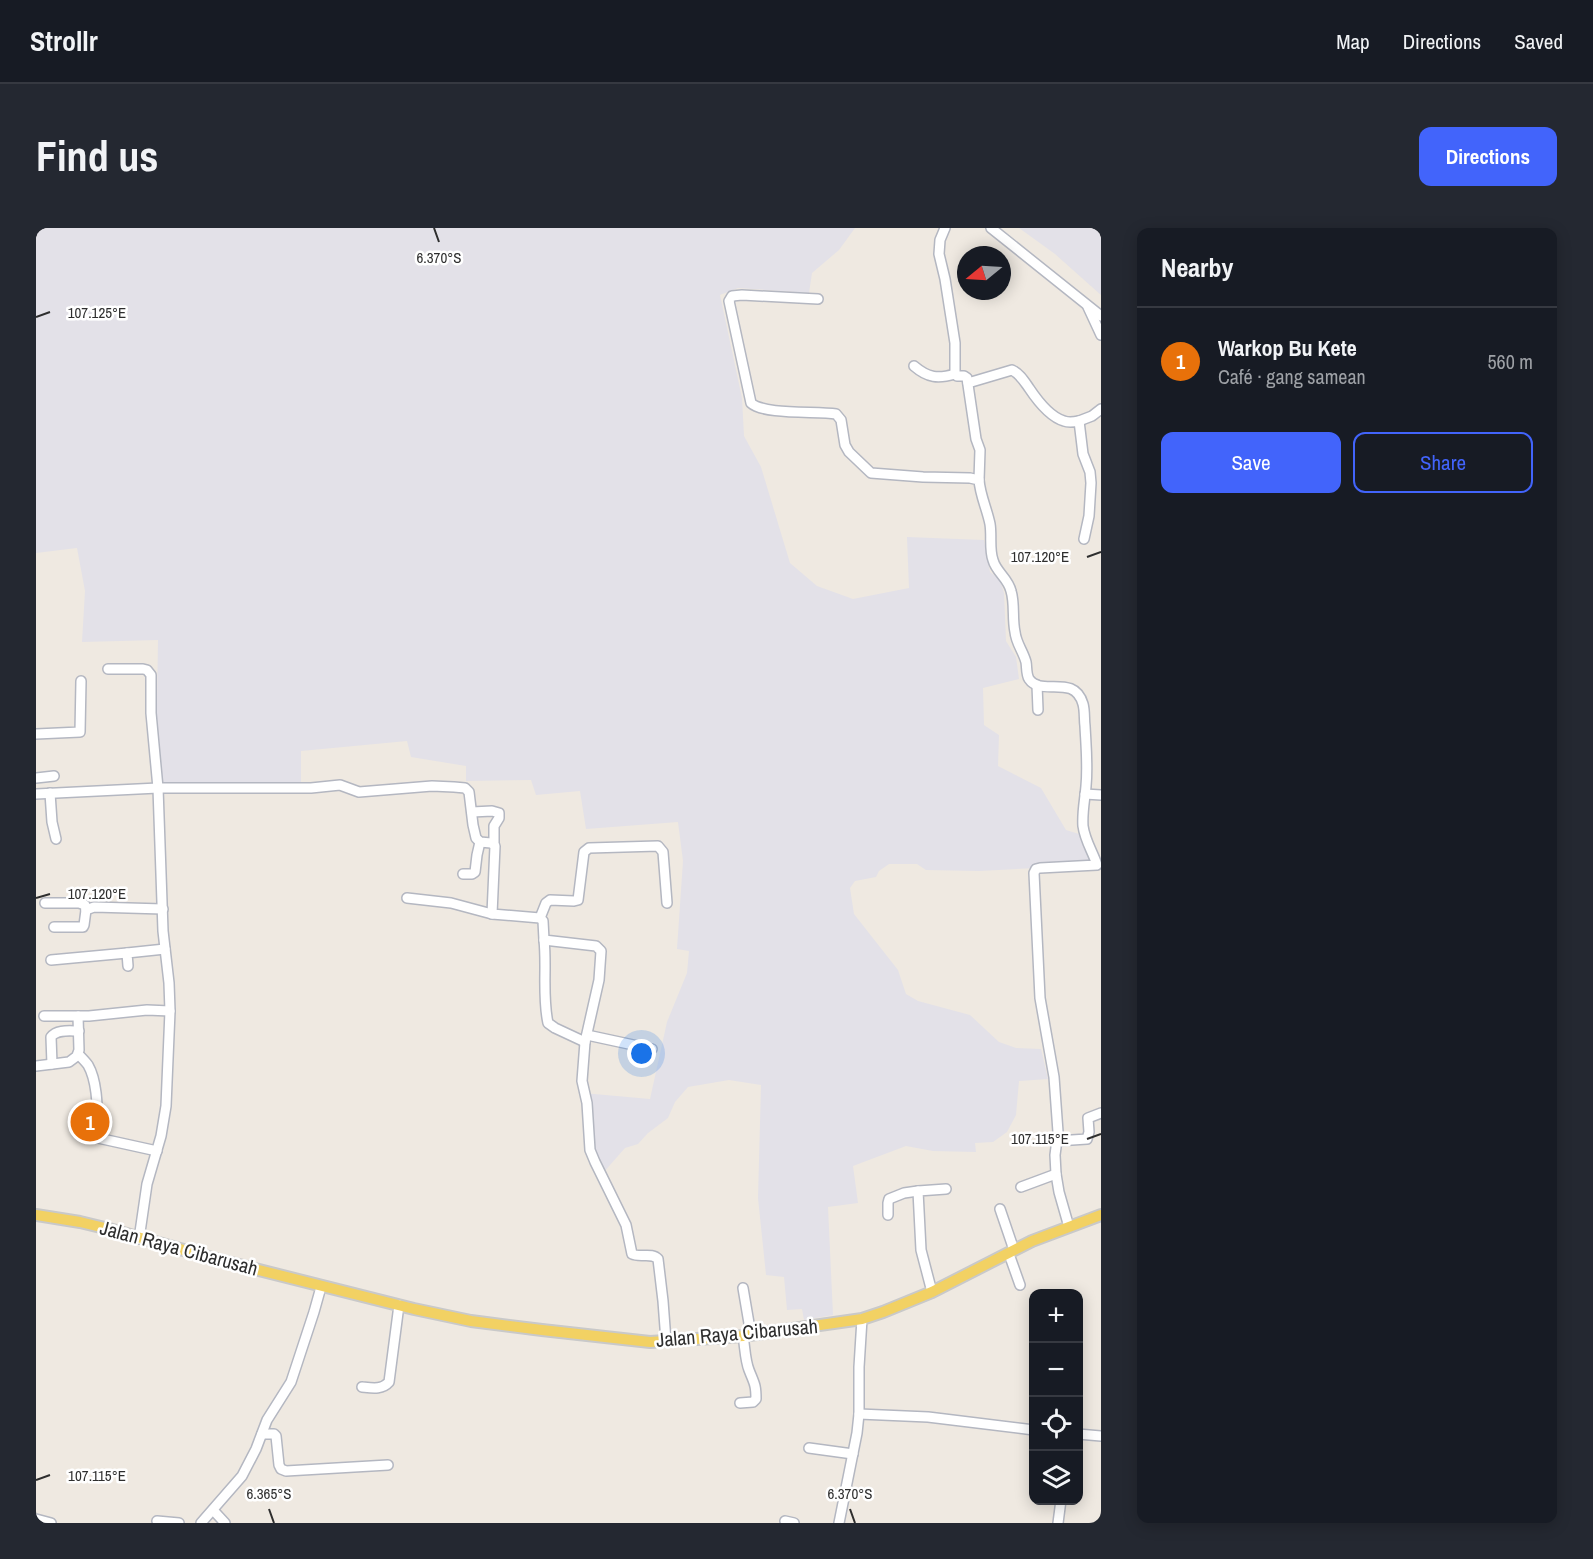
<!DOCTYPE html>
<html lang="en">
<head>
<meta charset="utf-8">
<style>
	:root { --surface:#171b24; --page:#242831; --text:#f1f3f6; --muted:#9ea1a6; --line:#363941; --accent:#4264fb }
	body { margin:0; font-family:"Archivo Narrow",sans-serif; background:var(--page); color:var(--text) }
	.controls { position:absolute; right:18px; bottom:18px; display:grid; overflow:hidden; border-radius:12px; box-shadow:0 3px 15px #0003 }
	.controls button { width:54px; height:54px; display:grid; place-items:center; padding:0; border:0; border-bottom:2px solid var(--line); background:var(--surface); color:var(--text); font:30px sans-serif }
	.compass { position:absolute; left:921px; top:18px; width:54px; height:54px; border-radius:50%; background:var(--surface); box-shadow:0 3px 15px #0003; rotate:252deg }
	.you { position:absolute; left:606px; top:826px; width:21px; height:21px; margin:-15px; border:4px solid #fff; border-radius:50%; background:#1a73e8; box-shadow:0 0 0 9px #1a73e833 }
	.badge { display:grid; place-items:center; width:39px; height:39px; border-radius:50%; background:var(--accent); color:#fff; font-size:20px; font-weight:700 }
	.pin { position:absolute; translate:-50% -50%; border:3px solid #fff; box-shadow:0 2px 6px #0006 }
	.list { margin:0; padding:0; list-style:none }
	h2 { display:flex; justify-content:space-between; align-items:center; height:78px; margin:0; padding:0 24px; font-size:26px }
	h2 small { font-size:20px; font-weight:400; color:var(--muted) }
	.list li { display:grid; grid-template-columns:39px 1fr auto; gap:18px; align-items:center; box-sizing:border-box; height:108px; padding:0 24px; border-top:2px solid var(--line) }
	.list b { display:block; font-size:22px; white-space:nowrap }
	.list p { margin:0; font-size:20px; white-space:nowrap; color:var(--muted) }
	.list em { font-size:20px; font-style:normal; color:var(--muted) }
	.actions { display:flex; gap:12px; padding:18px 24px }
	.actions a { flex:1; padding:14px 0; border:2px solid var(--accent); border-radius:12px; text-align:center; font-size:21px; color:var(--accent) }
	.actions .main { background:var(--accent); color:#fff }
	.icon { flex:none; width:33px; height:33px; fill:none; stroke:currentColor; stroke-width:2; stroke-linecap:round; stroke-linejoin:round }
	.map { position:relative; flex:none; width:1065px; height:1295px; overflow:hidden; border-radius:12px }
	header { display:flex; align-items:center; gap:36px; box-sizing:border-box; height:84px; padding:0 30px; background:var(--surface); border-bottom:2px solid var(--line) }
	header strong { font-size:28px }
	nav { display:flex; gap:33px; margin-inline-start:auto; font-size:21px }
	.intro { display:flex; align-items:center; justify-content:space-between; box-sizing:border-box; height:144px; padding:0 36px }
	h1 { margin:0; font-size:42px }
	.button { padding:15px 27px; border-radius:12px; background:var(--accent); color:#fff; font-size:21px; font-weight:700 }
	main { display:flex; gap:36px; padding:0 36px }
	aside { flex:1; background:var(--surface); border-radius:12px; box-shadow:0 3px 15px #0003 }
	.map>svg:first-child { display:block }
	.industrial { fill:#e3e1e8 }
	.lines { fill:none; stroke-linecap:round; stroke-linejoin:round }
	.minor-casing { stroke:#b4b7c1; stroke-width:12 }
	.major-casing { stroke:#c9c9c9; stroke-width:14 }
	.minor { stroke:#fff; stroke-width:9 }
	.major { stroke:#f2d163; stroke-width:10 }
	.ticks { fill:none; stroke:#2e2e2e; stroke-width:2 }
	.labels { text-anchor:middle; stroke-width:5; stroke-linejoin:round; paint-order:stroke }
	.street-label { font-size:20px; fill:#2e2e2e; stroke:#fff }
	.ticks-label { font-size:15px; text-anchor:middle; fill:#2e2e2e; stroke:#fff; stroke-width:5; stroke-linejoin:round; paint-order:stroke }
</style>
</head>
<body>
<header>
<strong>Strollr</strong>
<nav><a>Map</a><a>Directions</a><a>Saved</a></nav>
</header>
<div class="intro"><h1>Find us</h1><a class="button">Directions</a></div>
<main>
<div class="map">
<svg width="1065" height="1295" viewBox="0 0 1065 1295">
	<rect width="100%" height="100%" fill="#efe9e1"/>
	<g class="industrial">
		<path d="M 0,0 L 819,0 L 803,22 L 776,45 L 773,65 L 702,60 L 684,67 L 706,170 L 708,208 L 725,239 L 754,335 L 781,358 L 817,371 L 873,360 L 871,309 L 948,312 L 954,344 L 964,352 L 968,365 L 970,413 L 980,429 L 983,451 L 947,460 L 948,497 L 963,507 L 962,538 L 1005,560 L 1030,602 L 1043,606 L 1058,637 L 943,643 L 890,642 L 881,636 L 853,636 L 843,643 L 840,649 L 819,653 L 814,660 L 818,686 L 862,742 L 870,766 L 882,773 L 934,787 L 963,814 L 980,820 L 1005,821 L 1012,851 L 983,853 L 980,887 L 971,904 L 957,914 L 939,915 L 940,924 L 897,923 L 870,918 L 817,938 L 822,975 L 792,979 L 797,1087 L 768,1092 L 766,1081 L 751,1082 L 748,1049 L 730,1047 L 722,970 L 725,857 L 693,852 L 652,859 L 639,874 L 632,890 L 612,905 L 602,916 L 589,920 L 567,945 L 553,919 L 547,865 L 614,871 L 631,794 L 651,745 L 653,723 L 641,721 L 647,633 L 642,594 L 550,601 L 544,563 L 500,567 L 495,552 L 430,553 L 430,538 L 375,529 L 371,513 L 265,523 L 265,556 L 116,555 L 113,482 L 121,477 L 122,412 L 46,414 L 49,363 L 41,320 L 0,325 Z"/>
		<path d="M 983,0 L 1065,0 L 1065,67 L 1019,26 Z"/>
	</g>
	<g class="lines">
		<g class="minor-casing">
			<g id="minor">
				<path d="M 909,0 L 904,12 L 903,26 L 909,51 L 919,115 L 919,146 L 921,148 L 928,148 L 931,150 L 940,211 L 944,222 L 943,252"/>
				<path d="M 955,0 L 1065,88"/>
				<path d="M 782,71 L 706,67 L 696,68 L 693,73 L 715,175 C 728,187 780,183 800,186 L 805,192 L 809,217 L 813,224 L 835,245 L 887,249 L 934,250 L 943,252 C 944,267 951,281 954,296 C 956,308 953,321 957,332 C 960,344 972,350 975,363 C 979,376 976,390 979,404 C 980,415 987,423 990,434 C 991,439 990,446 993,451 C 1005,469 1038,445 1047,476 C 1049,483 1048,491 1049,498 C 1050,518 1052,538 1050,558 C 1049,571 1046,584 1047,598 C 1049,613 1057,624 1061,637 L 1004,640 L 1000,641 L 998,645 L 1004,770 L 1018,849 L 1022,904 L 1019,927 L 1020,946 L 1023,964 L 1033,999"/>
				<path d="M 1052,79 L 1065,107"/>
				<path d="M 878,138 C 892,150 902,151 919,146"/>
				<path d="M 932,155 L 976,142 C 984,146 988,153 993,160 C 1001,172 1014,189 1028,193 C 1033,195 1038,194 1043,193 L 1047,226 L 1054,244 L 1055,255 L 1053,288 L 1048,311"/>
				<path d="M 1043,193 L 1056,188 L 1065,181"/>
				<path d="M 72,441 L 107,441 L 111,442 L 115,447 L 115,485 L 122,560 L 127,703 L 133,755 L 134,783 L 130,878 L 125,908 L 111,956 L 103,1011"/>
				<path d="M 1001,457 L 1002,482"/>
				<path d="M 0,506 L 44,504 L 45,453"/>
				<path d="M 0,550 L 18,548"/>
				<path d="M 14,565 L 16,594 L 20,611"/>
				<path d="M 0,566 L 122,560 L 275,560 L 304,557 L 323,564 L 396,558 L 418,559 L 429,560 L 433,564 L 437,597 L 440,610 L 444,614 L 455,615 L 459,618 L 456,686 L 504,690 L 507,693 L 508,712 L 560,718 L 565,723 L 563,752 L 549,814 L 546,853 L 551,875 L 554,922 L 559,934 L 590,997 L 596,1026 C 604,1030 616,1024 622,1031 L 627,1073 L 630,1113"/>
				<path d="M 1049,566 L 1065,567"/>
				<path d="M 436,584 L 456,583 L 463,585 L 463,590 L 458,598 L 458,616"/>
				<path d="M 427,646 L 436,646 L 439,644 L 441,627 L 444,614"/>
				<path d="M 371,670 L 415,675 L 456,686"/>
				<path d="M 9,675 L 43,675 L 49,677 L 50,682"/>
				<path d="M 504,690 L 510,675 L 514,672 L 538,673 L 542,672 L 548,624 L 553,620 L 622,618 L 627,624 L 631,675"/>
				<path d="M 18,699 L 47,699 L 48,697 L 50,682 L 58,679 L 127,681"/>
				<path d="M 508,712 C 511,739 506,768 512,795 L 519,800 L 549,814"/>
				<path d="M 15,732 L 91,725"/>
				<path d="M 92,738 L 91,725 L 129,721"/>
				<path d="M 8,788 L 53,788 L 111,782 L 134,783"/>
				<path d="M 551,807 L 616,821"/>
				<path d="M 42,826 C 45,829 49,833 52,837 C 63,856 61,888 62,910 L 121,923"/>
				<path d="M 16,836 L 15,809 C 21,801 34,803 43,803"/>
				<path d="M 0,838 L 33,834 L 41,828 L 43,822 L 42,788"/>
				<path d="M 1021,913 L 1051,911 L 1053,904 L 1052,890 L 1065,885"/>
				<path d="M 985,959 L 1020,946"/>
				<path d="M 964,981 L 978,1022"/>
				<path d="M 852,987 L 852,975 L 853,971 L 868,965 L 882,963"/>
				<path d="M 973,1026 L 984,1057"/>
				<path d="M 707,1060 L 715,1107"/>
				<path d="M 896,1064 L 885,1022 L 882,963 L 910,961"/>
				<path d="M 326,1159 C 336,1160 346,1162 353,1154 L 363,1077"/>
				<path d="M 704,1175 L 717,1174 L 720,1171 C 720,1156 718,1155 713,1142 C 709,1132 709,1119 707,1108"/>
				<path d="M 823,1186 L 892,1189 L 998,1202"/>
				<path d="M 226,1206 L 238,1206 L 240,1208 L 243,1237 L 245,1241 L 250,1243 L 352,1237"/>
				<path d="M 1042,1206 L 1065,1208"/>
				<path d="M 773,1220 L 817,1226"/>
				<path d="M 177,1282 L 189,1295"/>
				<path d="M 0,1291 L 15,1295"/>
				<path d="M 121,1293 L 143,1295"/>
				<path d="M 749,1293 L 758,1295"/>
				<path d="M 165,1295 L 206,1248 L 220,1221 L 231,1192 L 255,1154 L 278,1084 L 285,1059"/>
				<path d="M 803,1295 L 821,1205 L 823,1186 L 823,1139 L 826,1091"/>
				<path d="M 1022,1295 L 1025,1272"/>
			</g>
		</g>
		<g class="major-casing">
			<path id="major" d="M 0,987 L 44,994 L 73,1001 L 183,1032 L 378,1081 L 435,1093 L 506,1102 L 614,1114 L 707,1108 L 826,1091 L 847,1084 L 896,1064 L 996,1013 L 1065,987"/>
		</g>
		<use href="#minor" class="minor"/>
		<use href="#major" class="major"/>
	</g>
	<path class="ticks" d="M 398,0 L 403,14M 0,89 L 14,84M 1051,329 L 1065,324M 0,670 L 14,666M 1051,911 L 1065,906M 0,1252 L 14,1247M 233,1281 L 238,1295M 814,1281 L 819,1295"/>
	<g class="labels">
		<g class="street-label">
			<text transform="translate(143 1020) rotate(15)" y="7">Jalan Raya Cibarusah</text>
			<text transform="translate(701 1105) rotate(-5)" y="7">Jalan Raya Cibarusah</text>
		</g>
	</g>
	<g class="ticks-label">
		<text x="403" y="35">6.370°S</text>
		<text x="61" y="90">107.125°E</text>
		<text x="1004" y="334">107.120°E</text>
		<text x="61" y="671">107.120°E</text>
		<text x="1004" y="916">107.115°E</text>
		<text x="61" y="1253">107.115°E</text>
		<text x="233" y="1271">6.365°S</text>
		<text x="814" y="1271">6.370°S</text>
	</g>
</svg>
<div class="controls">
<button>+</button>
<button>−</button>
<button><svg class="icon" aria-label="locate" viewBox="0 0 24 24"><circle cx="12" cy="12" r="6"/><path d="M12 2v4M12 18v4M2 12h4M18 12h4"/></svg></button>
<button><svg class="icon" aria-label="layers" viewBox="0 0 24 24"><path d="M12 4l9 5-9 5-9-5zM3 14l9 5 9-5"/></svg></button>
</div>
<svg class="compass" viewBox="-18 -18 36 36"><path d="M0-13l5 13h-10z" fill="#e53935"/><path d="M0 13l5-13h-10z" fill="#9ea1a6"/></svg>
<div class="you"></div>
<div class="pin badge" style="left:54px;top:894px;background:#e8710a">1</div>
</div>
<aside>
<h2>Nearby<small></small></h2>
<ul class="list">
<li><span class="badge" style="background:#e8710a">1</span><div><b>Warkop Bu Kete</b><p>Café · gang samean</p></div><em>560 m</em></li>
</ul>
<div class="actions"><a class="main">Save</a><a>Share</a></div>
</aside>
</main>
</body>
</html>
